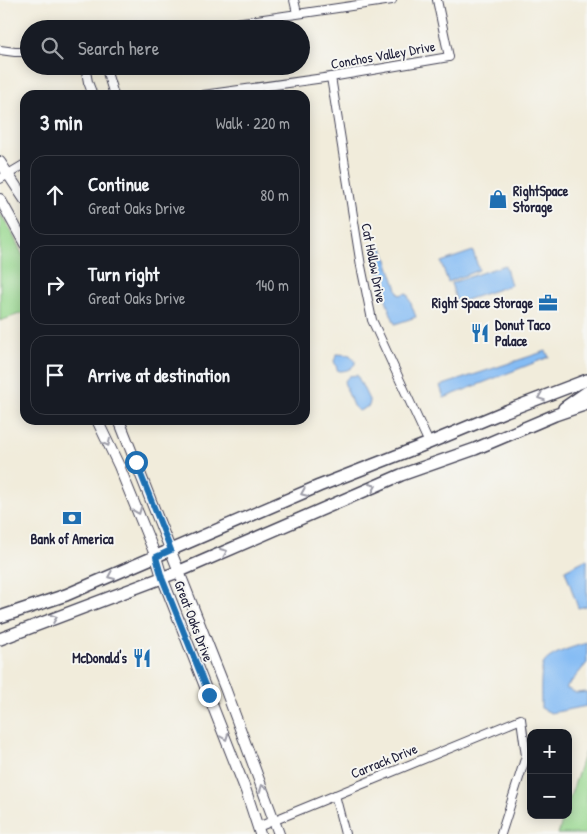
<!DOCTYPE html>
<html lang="en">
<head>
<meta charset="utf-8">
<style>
	:root { --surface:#171b24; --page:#242831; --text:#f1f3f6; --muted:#9ea1a6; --line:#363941 }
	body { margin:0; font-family:"Patrick Hand",sans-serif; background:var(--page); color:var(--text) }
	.controls { position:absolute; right:15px; bottom:15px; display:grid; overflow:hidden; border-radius:10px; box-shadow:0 2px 12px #0003 }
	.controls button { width:45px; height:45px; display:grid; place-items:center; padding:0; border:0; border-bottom:1px solid var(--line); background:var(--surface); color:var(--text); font:25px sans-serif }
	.stop { position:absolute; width:15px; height:15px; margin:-11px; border:4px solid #1f6fb2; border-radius:50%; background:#fff }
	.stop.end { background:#1f6fb2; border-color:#fff; box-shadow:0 1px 5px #0008 }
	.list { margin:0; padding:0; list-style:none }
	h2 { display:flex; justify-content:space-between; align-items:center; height:65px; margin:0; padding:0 20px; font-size:21px }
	h2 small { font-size:16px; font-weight:400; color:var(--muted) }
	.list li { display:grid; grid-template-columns:32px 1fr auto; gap:15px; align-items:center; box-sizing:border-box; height:80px; margin:0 10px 10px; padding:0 10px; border:1px solid var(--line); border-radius:15px }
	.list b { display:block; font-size:19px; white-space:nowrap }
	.list p { margin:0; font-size:16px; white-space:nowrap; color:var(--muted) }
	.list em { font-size:16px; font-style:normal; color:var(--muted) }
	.icon { flex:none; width:28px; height:28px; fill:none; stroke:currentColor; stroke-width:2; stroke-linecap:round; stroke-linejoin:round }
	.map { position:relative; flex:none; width:587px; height:834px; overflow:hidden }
	.search { position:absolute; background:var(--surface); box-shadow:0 2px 12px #0003; left:20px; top:20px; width:290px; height:55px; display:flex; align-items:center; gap:12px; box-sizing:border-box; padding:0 18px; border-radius:28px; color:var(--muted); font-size:19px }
	.panel { position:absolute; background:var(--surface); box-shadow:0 2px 12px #0003; left:20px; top:90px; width:290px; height:335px; border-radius:15px }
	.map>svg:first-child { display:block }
	.green { fill:#98d88f; stroke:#5d7d65 }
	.water { fill:#85bcf4; stroke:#546f98 }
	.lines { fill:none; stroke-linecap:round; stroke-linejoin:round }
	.minor-casing { stroke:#414053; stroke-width:10 }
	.tertiary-casing { stroke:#414053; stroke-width:12 }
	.secondary-casing { stroke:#414053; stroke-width:14 }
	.minor { stroke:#fff; stroke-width:8 }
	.tertiary { stroke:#fff; stroke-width:10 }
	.secondary { stroke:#fff; stroke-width:11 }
	.oneway { stroke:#9c9ca7 }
	.route { stroke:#1f6fb2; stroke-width:6 }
	.labels { text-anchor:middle; stroke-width:4; stroke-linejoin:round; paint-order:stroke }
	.street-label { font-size:14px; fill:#22223b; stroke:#f6f6f2 }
	.poi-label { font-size:14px; font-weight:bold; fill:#22223b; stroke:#f6f6f2; text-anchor:start }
</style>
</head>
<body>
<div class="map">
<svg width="587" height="834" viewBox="0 0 587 834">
	<rect width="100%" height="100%" fill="#f6f6f2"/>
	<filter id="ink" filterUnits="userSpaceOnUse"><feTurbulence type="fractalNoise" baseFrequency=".02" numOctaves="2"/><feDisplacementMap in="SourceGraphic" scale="10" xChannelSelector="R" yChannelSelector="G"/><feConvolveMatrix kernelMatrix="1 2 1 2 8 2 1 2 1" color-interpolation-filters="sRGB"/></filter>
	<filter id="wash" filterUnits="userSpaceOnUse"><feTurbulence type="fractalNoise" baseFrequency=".0096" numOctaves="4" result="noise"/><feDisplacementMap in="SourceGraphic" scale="20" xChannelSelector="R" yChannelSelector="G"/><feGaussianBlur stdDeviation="1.12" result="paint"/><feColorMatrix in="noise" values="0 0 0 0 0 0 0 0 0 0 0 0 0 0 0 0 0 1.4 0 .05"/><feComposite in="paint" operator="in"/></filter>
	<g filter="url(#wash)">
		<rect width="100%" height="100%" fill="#f1ecdb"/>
		<g class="green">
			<path d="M 0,213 L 10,229 L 25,260 L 25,312 L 0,321 Z"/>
			<path d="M 587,746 L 587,834 L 558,834 L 564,815 L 568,815 L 568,803 Z"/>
		</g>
		<g class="water">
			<path d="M 377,245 L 383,248 L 399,295 L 407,293 L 416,317 L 395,324 C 384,299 379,273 375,246 Z"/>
			<path d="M 473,251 L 479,270 L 448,282 L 441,262 Z"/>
			<path d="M 505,265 L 511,285 L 457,303 L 451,283 Z"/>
			<path d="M 546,351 L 549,357 L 444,398 L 440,386 Z"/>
			<path d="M 337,354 L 350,355 L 355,361 L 355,364 C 350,370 346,371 338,371 L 334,361 Z"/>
			<path d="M 357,375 L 370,402 L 369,406 L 359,411 L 353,406 L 344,382 L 349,376 Z"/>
			<path d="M 587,559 L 587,606 L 578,608 L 565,570 Z"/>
			<path d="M 587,643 L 587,663 L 566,688 L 576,693 L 587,692 L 587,706 L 551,713 L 541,708 C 541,699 540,673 543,665 C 547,654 576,646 587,643 Z"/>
		</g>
	</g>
	<g filter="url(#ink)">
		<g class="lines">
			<g class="minor-casing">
				<g id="minor">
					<path d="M 294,0 L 297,13"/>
					<path d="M 195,29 L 392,0"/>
					<path d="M 0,50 L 15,52 L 29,52"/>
					<path d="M 85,66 L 88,82 L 93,95"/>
					<path d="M 105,66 L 114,95"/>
					<path d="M 331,77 L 361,266 L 372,320 L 429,443"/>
					<path d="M 203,95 L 331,77 L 449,57 L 437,0"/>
					<path d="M 0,179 L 25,164"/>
					<path d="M 335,795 L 345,834"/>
					<path d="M 258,827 L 521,719 L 526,756 L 501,834"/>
				</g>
			</g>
			<g class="tertiary-casing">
				<g id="tertiary">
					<path d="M 0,162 L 25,200"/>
					<path d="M 0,199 L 25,244"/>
					<path d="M 97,420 L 119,466 L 156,557 L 162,577 L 246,791 L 260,834"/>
					<path d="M 119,420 L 225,688 L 279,834"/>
				</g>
			</g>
			<g class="secondary-casing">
				<g id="secondary">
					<path d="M 564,408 L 587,392"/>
					<path d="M 0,617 L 66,595 L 319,486 L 429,443 L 506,411 L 587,380"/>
					<path d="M 0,639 L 180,571 L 401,475 L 475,449 L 555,415 L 587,404"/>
				</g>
			</g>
			<use href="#minor" class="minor"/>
			<use href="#tertiary" class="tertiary"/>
			<use href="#secondary" class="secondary"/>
		</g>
		<defs><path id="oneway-chevron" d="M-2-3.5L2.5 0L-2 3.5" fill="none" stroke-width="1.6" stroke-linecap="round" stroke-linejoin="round" transform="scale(1.25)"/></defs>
		<g class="oneway">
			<use href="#oneway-chevron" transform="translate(541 397) rotate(159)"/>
			<use href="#oneway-chevron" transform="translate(107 443) rotate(64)"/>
			<use href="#oneway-chevron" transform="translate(373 487) rotate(-23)"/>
			<use href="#oneway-chevron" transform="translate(304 493) rotate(157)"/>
			<use href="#oneway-chevron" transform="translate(138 511) rotate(68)"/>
			<use href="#oneway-chevron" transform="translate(224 552) rotate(-23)"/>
			<use href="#oneway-chevron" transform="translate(111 576) rotate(157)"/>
			<use href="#oneway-chevron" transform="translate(54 618) rotate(-21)"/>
			<use href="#oneway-chevron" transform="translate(225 737) rotate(69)"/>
			<use href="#oneway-chevron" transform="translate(263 788) rotate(-111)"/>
		</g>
	</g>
	<g class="lines" filter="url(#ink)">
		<path class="route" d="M 136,462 L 171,550 L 156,557 L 162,578 L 209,695"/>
	</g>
	<defs>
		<g id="shop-bare" transform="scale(1.5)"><path d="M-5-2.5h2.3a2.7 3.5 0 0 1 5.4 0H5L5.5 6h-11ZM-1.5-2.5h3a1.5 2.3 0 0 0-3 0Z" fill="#1f6fb2" stroke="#f6f6f2" stroke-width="2.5" paint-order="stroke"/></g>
		<g id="office-bare" transform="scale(1.5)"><path d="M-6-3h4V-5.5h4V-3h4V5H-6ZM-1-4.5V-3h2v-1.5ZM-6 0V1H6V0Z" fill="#1f6fb2" stroke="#f6f6f2" stroke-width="2.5" paint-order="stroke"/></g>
		<g id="restaurant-bare" transform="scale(1.5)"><path d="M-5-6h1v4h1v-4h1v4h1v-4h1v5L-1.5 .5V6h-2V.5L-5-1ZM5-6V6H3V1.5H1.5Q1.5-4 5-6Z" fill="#1f6fb2" stroke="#f6f6f2" stroke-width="2.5" paint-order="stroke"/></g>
		<g id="bank-bare" transform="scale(1.5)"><path d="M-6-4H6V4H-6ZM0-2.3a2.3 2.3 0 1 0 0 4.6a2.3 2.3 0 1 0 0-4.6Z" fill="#1f6fb2" stroke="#f6f6f2" stroke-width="2.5" paint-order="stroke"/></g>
	</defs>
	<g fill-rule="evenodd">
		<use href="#shop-bare" x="498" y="199"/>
		<use href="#office-bare" x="548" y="303"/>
		<use href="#restaurant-bare" x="480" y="333"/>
		<use href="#bank-bare" x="72" y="518"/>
		<use href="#restaurant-bare" x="142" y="658"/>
	</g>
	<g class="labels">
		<g class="street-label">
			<text transform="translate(383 55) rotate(-10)" y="5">Conchos Valley Drive</text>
			<text transform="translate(374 263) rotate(79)" y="5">Cat Hollow Drive</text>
			<text transform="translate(194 621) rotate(69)" y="5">Great Oaks Drive</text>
			<text transform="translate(384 761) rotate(-22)" y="5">Carrack Drive</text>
		</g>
		<g class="poi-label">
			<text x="513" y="196">RightSpace<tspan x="513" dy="16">Storage</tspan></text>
			<text x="533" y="308" text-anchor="end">Right Space Storage</text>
			<text x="495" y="330">Donut Taco<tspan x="495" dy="16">Palace</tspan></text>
			<text x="72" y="544" text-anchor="middle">Bank of America</text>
			<text x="127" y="663" text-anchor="end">McDonald's</text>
		</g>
	</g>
</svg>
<div class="controls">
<button>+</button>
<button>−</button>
</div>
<div class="stop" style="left:136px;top:462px"></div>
<div class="stop end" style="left:209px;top:695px"></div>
<div class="search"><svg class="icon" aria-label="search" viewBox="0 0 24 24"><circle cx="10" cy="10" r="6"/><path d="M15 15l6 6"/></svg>Search here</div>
<section class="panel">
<h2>3 min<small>Walk · 220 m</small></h2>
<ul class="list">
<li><svg class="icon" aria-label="ahead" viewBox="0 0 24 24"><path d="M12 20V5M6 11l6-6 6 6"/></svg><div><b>Continue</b><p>Great Oaks Drive</p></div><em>80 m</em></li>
<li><svg class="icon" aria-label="right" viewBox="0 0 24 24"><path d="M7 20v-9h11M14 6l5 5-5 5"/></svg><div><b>Turn right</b><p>Great Oaks Drive</p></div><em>140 m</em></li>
<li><svg class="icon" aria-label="arrive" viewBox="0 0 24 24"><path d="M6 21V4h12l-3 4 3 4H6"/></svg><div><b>Arrive at destination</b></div></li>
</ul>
</section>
</div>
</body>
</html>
